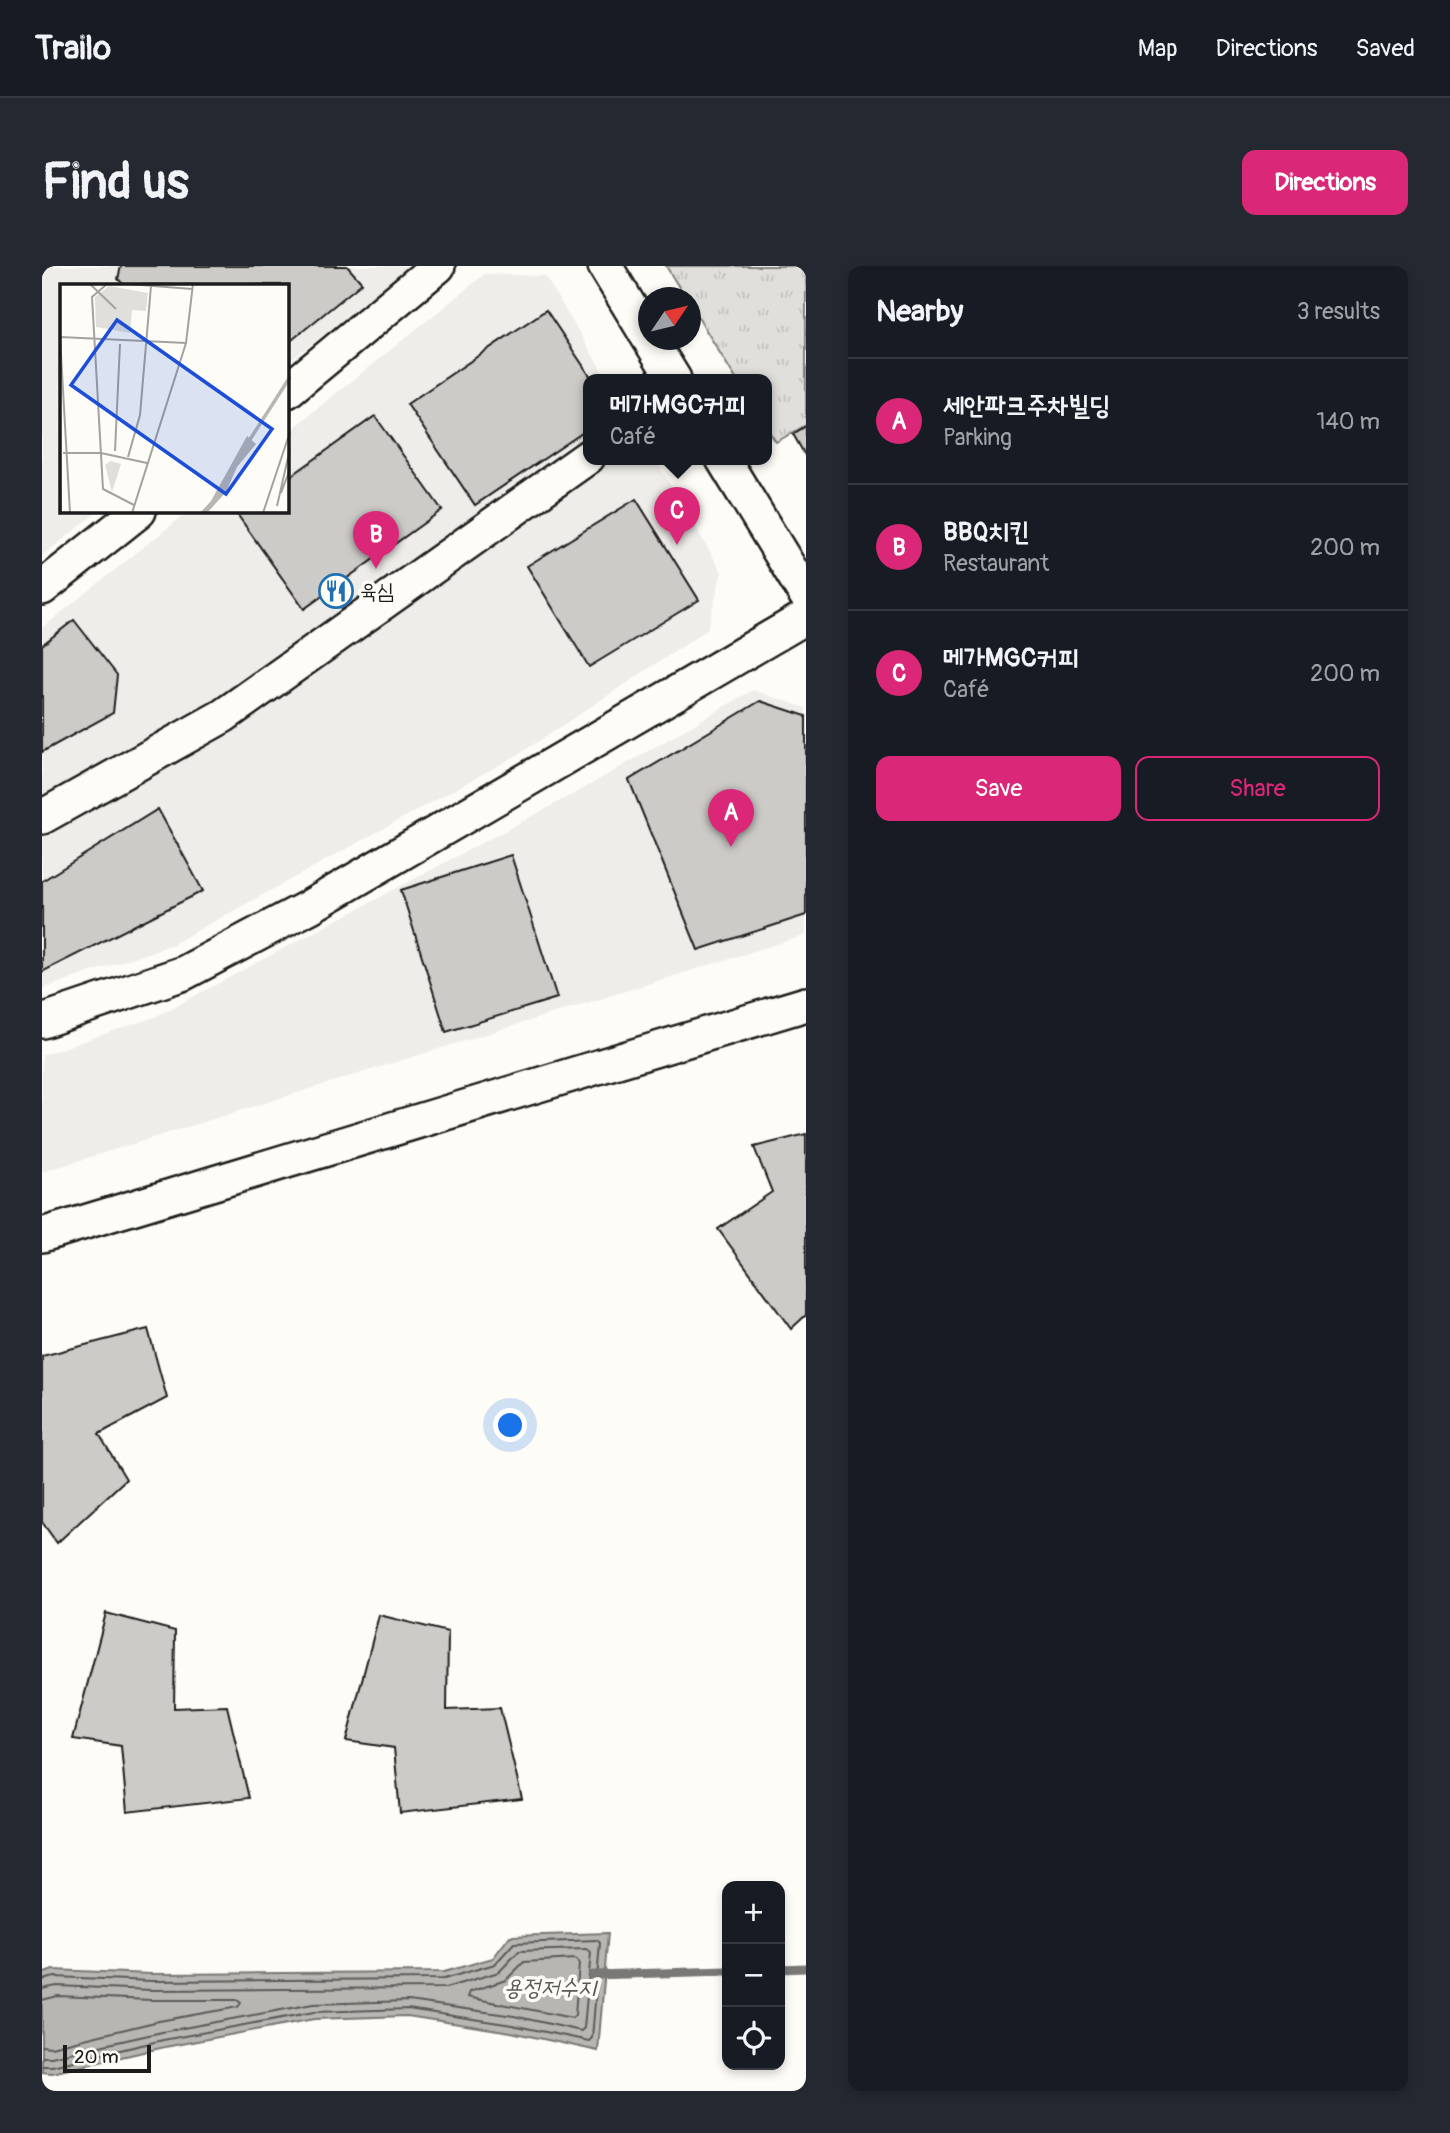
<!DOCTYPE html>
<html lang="en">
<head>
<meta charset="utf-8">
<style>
	:root { --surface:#171b24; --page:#242831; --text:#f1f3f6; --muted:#9ea1a6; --line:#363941; --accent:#db2777 }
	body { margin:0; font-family:Pangolin,"Poor Story",sans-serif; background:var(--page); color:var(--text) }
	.controls { position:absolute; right:21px; bottom:21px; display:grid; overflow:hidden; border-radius:14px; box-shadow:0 4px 10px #0003 }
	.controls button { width:63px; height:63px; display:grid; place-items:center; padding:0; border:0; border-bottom:2px solid var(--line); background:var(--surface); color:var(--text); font:35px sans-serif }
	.compass { position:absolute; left:596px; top:21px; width:63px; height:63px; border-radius:50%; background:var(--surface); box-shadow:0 4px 10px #0003; rotate:55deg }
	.scale { position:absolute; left:21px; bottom:18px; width:88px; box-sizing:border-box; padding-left:7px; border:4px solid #1c1c1c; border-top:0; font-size:19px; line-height:24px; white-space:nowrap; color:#1c1c1c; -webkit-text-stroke:5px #fdfcf7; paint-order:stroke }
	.you { position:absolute; left:469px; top:1160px; width:24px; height:24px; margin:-18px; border:5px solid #fff; border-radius:50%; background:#1a73e8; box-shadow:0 0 0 10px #1a73e833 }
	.badge { display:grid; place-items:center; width:46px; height:46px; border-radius:50%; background:var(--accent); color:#fff; font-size:23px; font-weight:700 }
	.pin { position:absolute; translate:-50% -58px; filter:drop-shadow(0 2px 4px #0008) }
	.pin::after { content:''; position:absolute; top:37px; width:24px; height:21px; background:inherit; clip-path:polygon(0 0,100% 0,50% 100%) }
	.popup { position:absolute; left:541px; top:108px; width:189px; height:91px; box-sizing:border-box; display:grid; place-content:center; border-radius:14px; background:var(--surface); filter:drop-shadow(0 2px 5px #0005); font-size:23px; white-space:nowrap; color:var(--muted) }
	.popup b { font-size:26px; color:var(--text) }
	.popup::after { content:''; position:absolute; left:50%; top:100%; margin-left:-14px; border:14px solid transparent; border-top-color:var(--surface) }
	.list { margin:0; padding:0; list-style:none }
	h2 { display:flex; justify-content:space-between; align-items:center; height:91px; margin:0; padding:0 28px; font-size:30px }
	h2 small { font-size:23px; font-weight:400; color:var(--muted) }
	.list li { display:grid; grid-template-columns:46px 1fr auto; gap:21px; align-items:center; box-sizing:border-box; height:126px; padding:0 28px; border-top:2px solid var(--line) }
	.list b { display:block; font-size:26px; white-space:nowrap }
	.list p { margin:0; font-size:23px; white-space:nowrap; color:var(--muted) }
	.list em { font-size:23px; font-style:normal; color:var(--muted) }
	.actions { display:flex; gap:14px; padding:21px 28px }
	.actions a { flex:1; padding:16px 0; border:2px solid var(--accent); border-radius:14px; text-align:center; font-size:24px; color:var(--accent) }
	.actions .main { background:var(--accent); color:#fff }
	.icon { flex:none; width:38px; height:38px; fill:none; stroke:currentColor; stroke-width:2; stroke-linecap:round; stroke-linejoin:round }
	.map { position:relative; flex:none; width:764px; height:1825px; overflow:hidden; border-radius:14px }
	header { display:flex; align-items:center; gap:42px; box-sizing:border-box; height:98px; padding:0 35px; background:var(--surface); border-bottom:2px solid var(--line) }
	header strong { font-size:33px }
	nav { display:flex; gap:38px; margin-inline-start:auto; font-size:24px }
	.intro { display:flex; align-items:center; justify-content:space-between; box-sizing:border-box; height:168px; padding:0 42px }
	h1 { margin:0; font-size:49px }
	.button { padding:18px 32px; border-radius:14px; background:var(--accent); color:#fff; font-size:24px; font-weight:700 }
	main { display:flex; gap:42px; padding:0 42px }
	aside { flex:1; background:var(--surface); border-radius:14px; box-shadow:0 4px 10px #0003 }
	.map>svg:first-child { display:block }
	.built { fill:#eeede9 }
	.park { fill:url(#park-tufts); stroke:#7e7e7c; stroke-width:2 }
	.water { fill:#b7b6b2; stroke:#797876; stroke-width:2 }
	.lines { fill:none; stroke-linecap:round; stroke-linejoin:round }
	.shore { stroke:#5a5a58; stroke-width:2 }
	.stream { stroke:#797876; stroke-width:9 }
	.building { fill:#cccbc8; stroke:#1c1c1c; stroke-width:2 }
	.street-casing { stroke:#1c1c1c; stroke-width:38 }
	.street { stroke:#fdfcf7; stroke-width:33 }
	.labels { text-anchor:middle; stroke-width:7; stroke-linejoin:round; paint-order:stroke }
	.poi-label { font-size:21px; fill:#1c1c1c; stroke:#fdfcf7; text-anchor:start }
	.water-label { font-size:23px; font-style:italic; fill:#5a5a58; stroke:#fdfcf7 }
	.inset-river { fill:none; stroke:#b7b6b2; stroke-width:3.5 }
	.inset-road { fill:none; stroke:#a3a29f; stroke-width:2 }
	.view { fill:#1d4ed8; fill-opacity:0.15; stroke:#1d4ed8; stroke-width:3.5 }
	.inset-edge { fill:none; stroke:#1c1c1c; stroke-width:3.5 }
</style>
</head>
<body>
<header>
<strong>Trailo</strong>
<nav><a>Map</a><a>Directions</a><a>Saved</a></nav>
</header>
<div class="intro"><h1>Find us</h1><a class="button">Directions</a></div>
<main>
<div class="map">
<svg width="764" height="1825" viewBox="0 0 764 1825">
	<defs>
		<pattern id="park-tufts" width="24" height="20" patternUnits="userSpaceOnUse" patternTransform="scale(1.75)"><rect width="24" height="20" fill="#e0dfdb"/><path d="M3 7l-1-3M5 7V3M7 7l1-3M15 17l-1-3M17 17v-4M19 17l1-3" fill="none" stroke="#c0bfbb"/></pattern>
	</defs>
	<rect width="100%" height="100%" fill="#fdfcf7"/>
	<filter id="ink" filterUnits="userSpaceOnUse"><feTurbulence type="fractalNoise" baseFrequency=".0143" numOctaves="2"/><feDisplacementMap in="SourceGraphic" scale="14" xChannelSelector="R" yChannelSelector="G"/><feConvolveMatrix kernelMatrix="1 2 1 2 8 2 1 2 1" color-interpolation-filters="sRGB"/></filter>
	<g filter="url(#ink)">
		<g class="built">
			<path d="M 0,0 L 372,0 L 245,97 L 245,19 L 19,19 L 19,245 L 57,245 L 0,290 Z"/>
			<path d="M 443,8 L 503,10 L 565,113 L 546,113 L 546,193 L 613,193 L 680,306 L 665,364 L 477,488 L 131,678 L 0,723 L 0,362 L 147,245 L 245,245 L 245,167 Z"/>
			<path d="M 711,424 L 764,442 L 764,669 L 0,906 L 0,789 L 113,751 L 541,523 Z"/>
		</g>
		<path class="park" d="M 624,0 L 764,0 L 764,159 L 734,176 L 724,161 L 724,113 L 694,113 L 649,40 L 648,32 L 643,31 Z"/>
		<path class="water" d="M 566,1667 L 556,1785 L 469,1766 L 365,1750 L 272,1753 L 123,1781 L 10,1807 L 0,1806 L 0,1708 L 11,1704 L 110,1708 L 402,1706 L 451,1692 L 468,1670 Z"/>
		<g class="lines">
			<g class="shore">
				<path d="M 533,1693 L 537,1697 L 533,1749 L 530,1752 L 425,1731 L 427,1726 L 464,1714 L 482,1696 Z"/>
				<path d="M 0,1714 L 13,1711 L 110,1715 L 402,1713 L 453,1698 L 472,1677 L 555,1674 L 558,1677 L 550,1772 L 547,1775 L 470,1759 L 366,1743 L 272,1746 L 121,1774 L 10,1800 L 0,1800"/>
				<path d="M 0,1723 L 15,1720 L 110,1724 L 403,1722 L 457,1706 L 477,1685 L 545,1683 L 549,1686 L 542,1762 L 539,1765 L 472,1750 L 367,1735 L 271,1738 L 120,1766 L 9,1791 L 0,1791"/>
				<path d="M 0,1734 L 16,1730 L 109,1734 L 195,1734 L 199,1737 L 196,1741 L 117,1755 L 9,1781 L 0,1780"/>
			</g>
			<g class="stream">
				<path d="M 738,1703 L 764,1702"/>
				<path d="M 551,1709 L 685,1705"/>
			</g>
		</g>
		<g class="building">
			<path d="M 79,0 L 305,0 L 320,17 L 245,78 L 245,19 L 82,19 L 76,13 Z"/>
			<path d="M 504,44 L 550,113 L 546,113 L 546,163 L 433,239 L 365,138 Z"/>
			<path d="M 333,150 L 400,244 L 262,343 L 195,248 L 200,245 L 245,245 L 245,213 Z"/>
			<path d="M 764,160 L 764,191 L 751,168 Z"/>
			<path d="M 594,233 L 657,334 L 547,401 L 485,300 Z"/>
			<path d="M 32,354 L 75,409 L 71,447 L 0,486 L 0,379 Z"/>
			<path d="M 718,435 L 764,450 L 764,649 L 656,684 L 587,514 Z"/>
			<path d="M 116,543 L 161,625 L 0,706 L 0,615 Z"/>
			<path d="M 469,589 L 515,732 L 404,766 L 359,624 Z"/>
			<path d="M 764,868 L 764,1049 L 749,1063 L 676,963 L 730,926 L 712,881 Z"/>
			<path d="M 106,1063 L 125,1132 L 57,1168 L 84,1213 L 15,1277 L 0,1256 L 0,1090 Z"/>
			<path d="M 64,1347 L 133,1365 L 132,1442 L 185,1440 L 207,1532 L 85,1546 L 79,1480 L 31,1473 Z"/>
			<path d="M 337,1349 L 406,1366 L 405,1444 L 458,1442 L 480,1533 L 358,1547 L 352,1482 L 304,1475 Z"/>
		</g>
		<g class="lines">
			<g class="street-casing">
				<g id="street">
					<path d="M 563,0 L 606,71"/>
					<path d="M 608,74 L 632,113"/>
					<path d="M 245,125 L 396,0"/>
					<path d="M 681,193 L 764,329"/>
					<path d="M 0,322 L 97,245"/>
					<path d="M 0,551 L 181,450 L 546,191"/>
					<path d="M 0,755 L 142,707 L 267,641 L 764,351"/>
					<path d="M 0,969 L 764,738"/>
				</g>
			</g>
			<use href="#street" class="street"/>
		</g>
	</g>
	<defs>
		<g id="restaurant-ring" transform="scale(1.75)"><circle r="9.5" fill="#fdfcf7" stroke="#1f6fb2" stroke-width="1.5"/><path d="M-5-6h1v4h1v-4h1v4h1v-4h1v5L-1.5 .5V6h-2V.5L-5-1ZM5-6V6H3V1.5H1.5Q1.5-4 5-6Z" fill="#1f6fb2"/></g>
	</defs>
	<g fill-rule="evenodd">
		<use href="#restaurant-ring" x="294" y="325"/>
	</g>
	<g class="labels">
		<g class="poi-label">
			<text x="318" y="332">육심</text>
		</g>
		<g class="water-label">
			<text x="508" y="1729">용정저수지</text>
		</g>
	</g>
	<g transform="translate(18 18)">
		<rect width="229" height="229" fill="#fdfcf7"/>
		<path d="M 49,2 L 88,9 L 86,27 L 72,26 L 70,49 L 36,43 L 35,13 ZM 51,177 L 61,180 L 52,208 L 45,181 Z" fill="#e0dfdb"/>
		<path d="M 187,152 L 196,160 L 177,183 L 166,208 L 147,229 L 140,229 L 151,217 Z" fill="#b7b6b2"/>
		<path class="inset-river" d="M 189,157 L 230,93"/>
		<path class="inset-road" d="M 30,0 L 56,25M 47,0 L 32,13 L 43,205 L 74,221M 68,0 L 132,5M 0,53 L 126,59M 0,53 L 10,229M 55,167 L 60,60M 0,168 L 1,229M 3,169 L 41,169 L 87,179M 68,173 L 80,131 L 91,2M 221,209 L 230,185M 217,222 L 230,165M 72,229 L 126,59 L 133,0M 203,229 L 230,148"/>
		<path class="view" d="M 57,36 L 212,145 L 166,210 L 11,101 Z"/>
		<rect width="229" height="229" class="inset-edge"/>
	</g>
</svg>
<div class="controls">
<button>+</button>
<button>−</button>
<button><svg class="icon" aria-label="locate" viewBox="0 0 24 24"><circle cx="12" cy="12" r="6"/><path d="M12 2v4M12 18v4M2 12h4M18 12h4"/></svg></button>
</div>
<svg class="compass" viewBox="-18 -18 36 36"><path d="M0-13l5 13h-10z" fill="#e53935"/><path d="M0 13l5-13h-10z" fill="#9ea1a6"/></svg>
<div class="scale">20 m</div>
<div class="you"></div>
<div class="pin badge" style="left:689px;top:581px">A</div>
<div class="pin badge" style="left:334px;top:303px">B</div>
<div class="pin badge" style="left:635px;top:279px">C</div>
<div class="popup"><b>메가MGC커피</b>Café</div>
</div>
<aside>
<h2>Nearby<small>3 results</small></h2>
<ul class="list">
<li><span class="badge">A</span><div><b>세안파크주차빌딩</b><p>Parking</p></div><em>140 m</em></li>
<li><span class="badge">B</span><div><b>BBQ치킨</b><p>Restaurant</p></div><em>200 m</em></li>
<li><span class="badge">C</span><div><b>메가MGC커피</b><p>Café</p></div><em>200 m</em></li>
</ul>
<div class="actions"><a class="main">Save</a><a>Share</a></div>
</aside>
</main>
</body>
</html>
